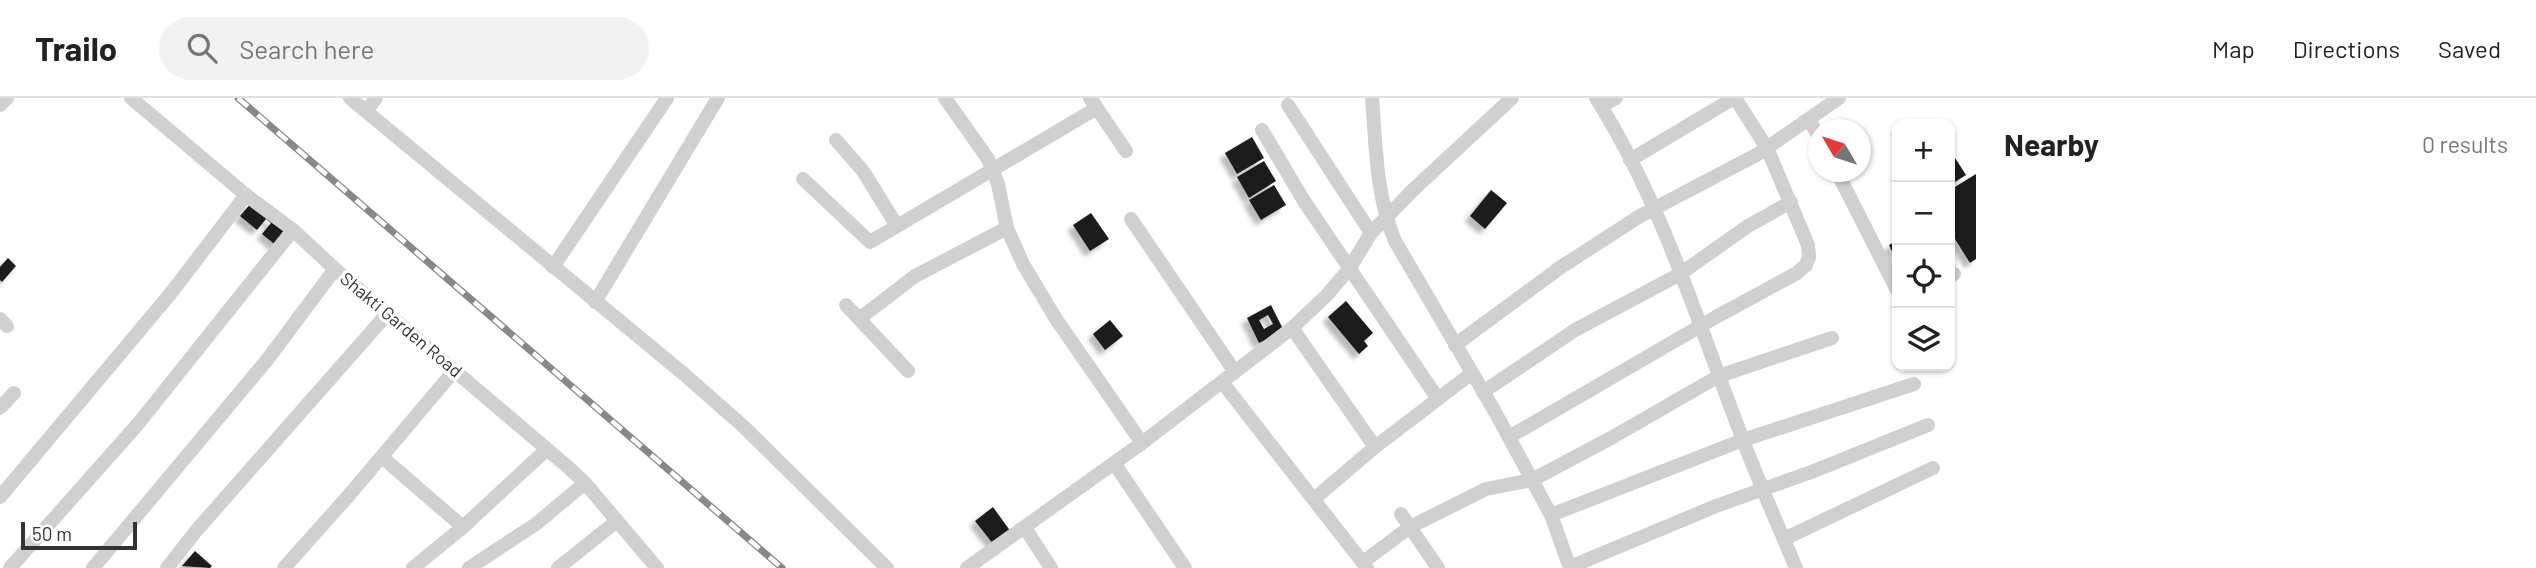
<!DOCTYPE html>
<html lang="en">
<head>
<meta charset="utf-8">
<style>
	:root { --surface:#fff; --page:#f2f2f2; --text:#222; --muted:#767676; --line:#e0e0e0 }
	body { margin:0; font-family:Barlow,sans-serif; background:var(--page); color:var(--text) }
	.controls { position:absolute; right:21px; top:21px; display:grid; overflow:hidden; border-radius:14px; box-shadow:0 2px 5px #0004 }
	.controls button { width:63px; height:63px; display:grid; place-items:center; padding:0; border:0; border-bottom:2px solid var(--line); background:var(--surface); color:var(--text); font:35px sans-serif }
	.compass { position:absolute; left:1808px; top:21px; width:63px; height:63px; border-radius:50%; background:var(--surface); box-shadow:0 2px 5px #0004; rotate:309deg }
	.scale { position:absolute; left:21px; bottom:18px; width:116px; box-sizing:border-box; padding-left:7px; border:4px solid #333; border-top:0; font-size:19px; line-height:24px; white-space:nowrap; color:#333; -webkit-text-stroke:5px #fff; paint-order:stroke }
	.list { margin:0; padding:0; list-style:none }
	h2 { display:flex; justify-content:space-between; align-items:center; height:91px; margin:0; padding:0 28px; font-size:30px }
	h2 small { font-size:23px; font-weight:400; color:var(--muted) }
	.icon { flex:none; width:38px; height:38px; fill:none; stroke:currentColor; stroke-width:2; stroke-linecap:round; stroke-linejoin:round }
	.map { position:relative; flex:none; width:1976px; height:470px; overflow:hidden }
	header { display:flex; align-items:center; gap:42px; box-sizing:border-box; height:98px; padding:0 35px; background:var(--surface); border-bottom:2px solid var(--line) }
	header strong { font-size:33px }
	nav { display:flex; gap:38px; margin-inline-start:auto; font-size:24px }
	.search { width:490px; height:63px; background:var(--page); display:flex; align-items:center; gap:18px; box-sizing:border-box; padding:0 24px; border-radius:38px; color:var(--muted); font-size:26px }
	main { display:flex }
	aside { flex:1; background:var(--surface) }
	.map>svg:first-child { display:block }
	.building { fill:#1a1a1a; fill-rule:evenodd; filter:url(#shadow) }
	.lines { fill:none; stroke-linecap:round; stroke-linejoin:round }
	.minor { stroke:#d0d0d0; stroke-width:14 }
	.rail-casing { stroke:#888; stroke-width:7 }
	.rail { stroke:#fff; stroke-width:4.5; stroke-dasharray:13; stroke-linecap:butt }
	.labels { text-anchor:middle; stroke-width:7; stroke-linejoin:round; paint-order:stroke }
	.street-label { font-size:18px; fill:#333; stroke:#fff }
</style>
</head>
<body>
<header>
<strong>Trailo</strong>
<div class="search"><svg class="icon" aria-label="search" viewBox="0 0 24 24"><circle cx="10" cy="10" r="6"/><path d="M15 15l6 6"/></svg>Search here</div>
<nav><a>Map</a><a>Directions</a><a>Saved</a></nav>
</header>
<main>
<div class="map">
<svg width="1976" height="470" viewBox="0 0 1976 470">
	<defs>
		<filter id="shadow"><feDropShadow dx="-5.5" dy="5.5" stdDeviation="2" flood-color="#0004"/></filter>
	</defs>
	<rect width="100%" height="100%" fill="#fff"/>
	<g class="building">
		<path d="M 1252,39 L 1264,60 L 1237,76 L 1225,55 Z"/>
		<path d="M 1950,52 L 1966,77 L 1950,87 Z"/>
		<path d="M 1264,63 L 1276,83 L 1249,100 L 1237,79 Z"/>
		<path d="M 1976,76 L 1976,161 L 1970,165 L 1950,133 L 1950,92 Z"/>
		<path d="M 1274,87 L 1286,107 L 1261,122 L 1249,102 Z"/>
		<path d="M 1491,92 L 1507,105 L 1485,131 L 1470,118 Z"/>
		<path d="M 252,104 L 289,135 L 278,149 L 262,136 L 271,125 L 266,121 L 257,132 L 240,118 Z"/>
		<path d="M 1091,115 L 1109,141 L 1090,153 L 1073,127 Z"/>
		<path d="M 1897,143 L 1897,165 L 1889,147 Z"/>
		<path d="M 8,160 L 16,168 L 2,184 L 0,182 L 0,169 Z"/>
		<path d="M 1346,203 L 1373,235 L 1364,243 L 1368,248 L 1359,256 L 1328,219 Z"/>
		<path d="M 1271,207 L 1284,233 L 1259,245 L 1247,220 ZM 1268,217 L 1273,226 L 1264,231 L 1259,222 Z"/>
		<path d="M 1110,222 L 1123,238 L 1105,252 L 1093,236 Z"/>
		<path d="M 993,409 L 1011,434 L 994,447 L 975,423 Z"/>
		<path d="M 195,453 L 212,468 L 210,470 L 182,468 Z"/>
	</g>
	<g class="lines">
		<g class="minor">
			<path d="M 131,0 L 246,97 L 293,132 L 335,171 L 568,369 L 585,385 L 657,470"/>
			<path d="M 350,0 L 685,277 L 744,329 L 887,470"/>
			<path d="M 945,0 L 988,61 L 998,86 L 1007,130 L 1023,166 L 1056,221 L 1142,345"/>
			<path d="M 1090,0 L 1126,53"/>
			<path d="M 1372,0 C 1376,49 1376,98 1395,143 L 1494,312 L 1551,417 L 1570,470"/>
			<path d="M 1596,0 C 1663,106 1698,226 1743,342 C 1759,385 1778,427 1796,470"/>
			<path d="M 0,7 L 7,0"/>
			<path d="M 1288,7 L 1371,135"/>
			<path d="M 1601,8 L 1616,0"/>
			<path d="M 366,13 L 376,0"/>
			<path d="M 1809,21 L 1818,38"/>
			<path d="M 1262,32 L 1304,103 L 1438,301"/>
			<path d="M 836,42 L 863,73 L 897,128"/>
			<path d="M 1630,62 L 1734,0"/>
			<path d="M 1837,74 L 1897,192"/>
			<path d="M 803,81 L 870,144 L 1097,10"/>
			<path d="M 1131,121 L 1235,274"/>
			<path d="M 553,169 L 667,0"/>
			<path d="M 1950,179 L 1954,176"/>
			<path d="M 595,204 L 718,0"/>
			<path d="M 846,207 L 908,273"/>
			<path d="M 0,221 L 7,228"/>
			<path d="M 859,221 L 915,178 L 1007,130"/>
			<path d="M 1292,230 L 1375,349"/>
			<path d="M 1455,247 L 1561,169 L 1640,118 L 1758,56 L 1839,0"/>
			<path d="M 1222,284 L 1367,470"/>
			<path d="M 1483,294 L 1575,232 L 1680,176 L 1748,128 L 1791,104"/>
			<path d="M 0,310 L 14,295"/>
			<path d="M 1509,339 L 1716,219 L 1797,175 L 1806,167 L 1809,159 L 1808,147 L 1767,50 L 1735,0"/>
			<path d="M 382,359 L 463,429"/>
			<path d="M 1114,365 L 1185,470"/>
			<path d="M 0,399 L 171,195 L 246,97"/>
			<path d="M 1314,401 L 1375,349 L 1472,275"/>
			<path d="M 1401,416 L 1438,470"/>
			<path d="M 1551,417 L 1743,342 L 1914,286"/>
			<path d="M 1025,430 L 1051,470"/>
			<path d="M 1784,441 L 1933,370"/>
			<path d="M 1363,464 L 1410,429 L 1486,391 L 1532,382 L 1611,340 L 1719,278 L 1832,240"/>
			<path d="M 1570,469 L 1716,408 L 1814,373 L 1928,327"/>
			<path d="M 10,470 L 138,326 L 293,132"/>
			<path d="M 93,470 L 267,262 L 335,171"/>
			<path d="M 167,470 L 196,433 L 388,215"/>
			<path d="M 284,470 L 350,396 L 454,273"/>
			<path d="M 413,470 L 463,429 L 547,351"/>
			<path d="M 469,470 L 536,426 L 585,385"/>
			<path d="M 558,470 L 617,423"/>
			<path d="M 967,470 L 1142,345 L 1292,230 L 1326,198 L 1349,171 L 1371,135 L 1414,91 L 1512,0"/>
		</g>
		<g class="rail-casing">
			<path id="rail" d="M 238,0 L 782,470"/>
		</g>
		<use href="#rail" class="rail"/>
	</g>
	<g class="labels">
		<g class="street-label">
			<text transform="translate(401 227) rotate(40)" y="6">Shakti Garden Road</text>
		</g>
	</g>
</svg>
<div class="controls">
<button>+</button>
<button>−</button>
<button><svg class="icon" aria-label="locate" viewBox="0 0 24 24"><circle cx="12" cy="12" r="6"/><path d="M12 2v4M12 18v4M2 12h4M18 12h4"/></svg></button>
<button><svg class="icon" aria-label="layers" viewBox="0 0 24 24"><path d="M12 4l9 5-9 5-9-5zM3 14l9 5 9-5"/></svg></button>
</div>
<svg class="compass" viewBox="-18 -18 36 36"><path d="M0-13l5 13h-10z" fill="#e53935"/><path d="M0 13l5-13h-10z" fill="#767676"/></svg>
<div class="scale">50 m</div>
</div>
<aside>
<h2>Nearby<small>0 results</small></h2>
<ul class="list">
</ul>
</aside>
</main>
</body>
</html>
